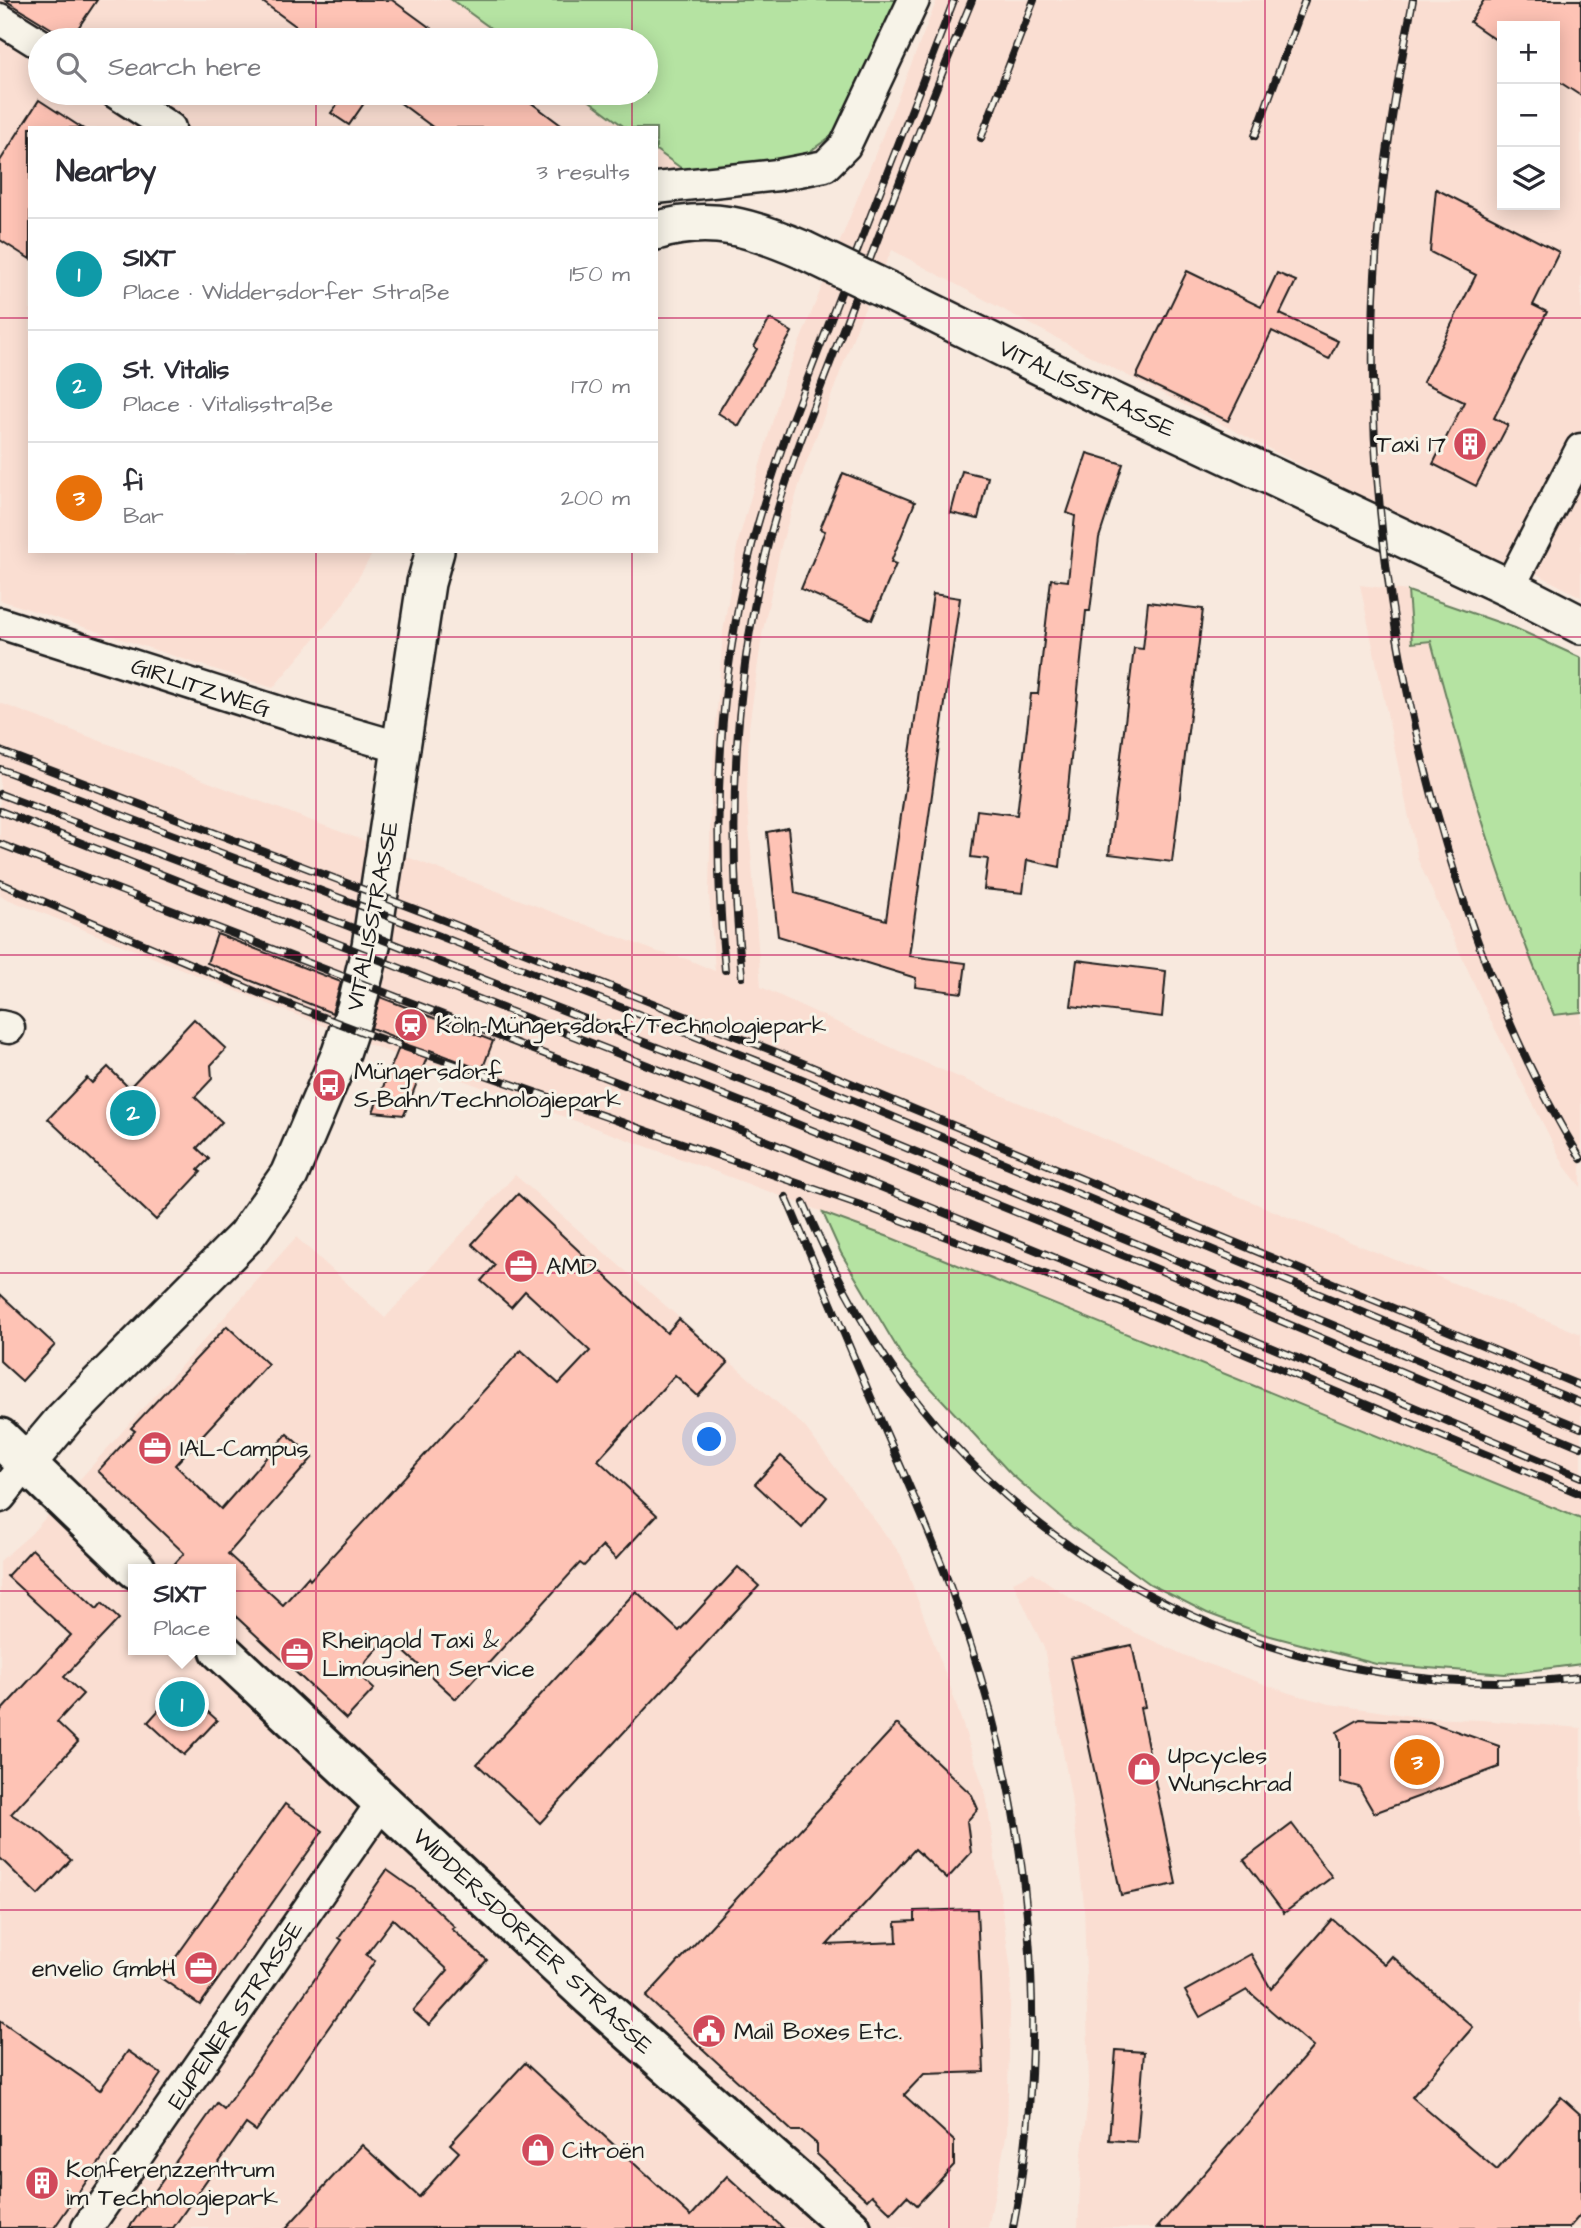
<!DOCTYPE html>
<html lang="en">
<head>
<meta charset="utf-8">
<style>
	:root { --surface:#fff; --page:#f7f7f7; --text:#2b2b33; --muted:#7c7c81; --line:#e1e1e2; --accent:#d93025 }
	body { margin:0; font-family:"Architects Daughter",sans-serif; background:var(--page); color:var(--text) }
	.controls { position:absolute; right:21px; top:21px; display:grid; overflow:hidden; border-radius:0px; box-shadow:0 4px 18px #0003 }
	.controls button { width:63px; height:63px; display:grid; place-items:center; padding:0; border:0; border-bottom:2px solid var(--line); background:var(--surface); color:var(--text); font:35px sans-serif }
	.you { position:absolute; left:710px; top:1440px; width:24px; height:24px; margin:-18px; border:5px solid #fff; border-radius:50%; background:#1a73e8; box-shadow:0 0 0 10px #1a73e833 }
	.badge { display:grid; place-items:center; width:46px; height:46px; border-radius:50%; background:var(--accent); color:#fff; font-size:23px; font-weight:700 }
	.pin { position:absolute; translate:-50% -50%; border:4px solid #fff; box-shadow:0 2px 7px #0006 }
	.popup { position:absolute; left:128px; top:1564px; width:108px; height:91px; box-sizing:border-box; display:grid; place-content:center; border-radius:0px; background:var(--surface); filter:drop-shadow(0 2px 5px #0005); font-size:23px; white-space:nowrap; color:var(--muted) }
	.popup b { font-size:26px; color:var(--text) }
	.popup::after { content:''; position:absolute; left:50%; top:100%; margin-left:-14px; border:14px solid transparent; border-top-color:var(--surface) }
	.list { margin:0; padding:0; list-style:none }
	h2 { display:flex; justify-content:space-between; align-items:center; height:91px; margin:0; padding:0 28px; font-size:30px }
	h2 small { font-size:23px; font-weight:400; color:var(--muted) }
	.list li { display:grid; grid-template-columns:46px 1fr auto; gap:21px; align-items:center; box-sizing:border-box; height:112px; padding:0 28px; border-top:2px solid var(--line) }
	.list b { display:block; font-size:26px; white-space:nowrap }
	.list p { margin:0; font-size:23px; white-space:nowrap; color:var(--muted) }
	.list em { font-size:23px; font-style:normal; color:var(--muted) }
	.icon { flex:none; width:38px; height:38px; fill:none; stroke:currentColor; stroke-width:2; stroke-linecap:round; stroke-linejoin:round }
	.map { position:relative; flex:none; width:1581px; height:2228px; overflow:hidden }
	.search { position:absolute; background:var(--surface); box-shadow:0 4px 18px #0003; left:28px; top:28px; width:630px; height:77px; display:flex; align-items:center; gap:18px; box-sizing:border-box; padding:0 24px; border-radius:38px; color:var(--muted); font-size:26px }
	.panel { position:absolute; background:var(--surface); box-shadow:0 4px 18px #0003; left:28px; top:126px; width:630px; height:427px; border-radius:0px }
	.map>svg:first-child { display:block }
	.built { fill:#faded2; fill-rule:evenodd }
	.green { fill:#b5e3a2; stroke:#68805f; stroke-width:2 }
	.building { fill:#fec3b5; stroke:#1c1c1c; stroke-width:2 }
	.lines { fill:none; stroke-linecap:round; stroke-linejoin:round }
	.minor-casing { stroke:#1c1c1c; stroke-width:35 }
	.tertiary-casing { stroke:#1c1c1c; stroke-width:42 }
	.secondary-casing { stroke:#1c1c1c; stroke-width:44 }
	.minor { stroke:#f7f3e8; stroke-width:30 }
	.tertiary { stroke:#f7f3e8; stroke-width:37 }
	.secondary { stroke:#f7f3e8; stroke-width:38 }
	.rail-casing { stroke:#1c1c1c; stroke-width:8 }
	.rail { stroke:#f7f3e8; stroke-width:5; stroke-dasharray:16; stroke-linecap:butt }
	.tertiary-bridge-casing { stroke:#1c1c1c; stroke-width:42; stroke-linecap:butt }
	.tertiary-bridge { stroke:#f7f3e8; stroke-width:37 }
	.grid { fill:none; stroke:#c2185b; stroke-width:2; stroke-opacity:0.55 }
	.labels { text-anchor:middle; stroke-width:6; stroke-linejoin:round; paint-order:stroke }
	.street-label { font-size:24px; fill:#1c1c1c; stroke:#f7f3e8 }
	.poi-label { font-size:24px; fill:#1c1c1c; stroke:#f7f3e8; text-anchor:start }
</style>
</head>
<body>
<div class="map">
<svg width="1581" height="2228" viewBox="0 0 1581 2228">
	<rect width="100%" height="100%" fill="#f8e9de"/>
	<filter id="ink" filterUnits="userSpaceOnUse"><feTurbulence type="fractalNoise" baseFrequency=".0143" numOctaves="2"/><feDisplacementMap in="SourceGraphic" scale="14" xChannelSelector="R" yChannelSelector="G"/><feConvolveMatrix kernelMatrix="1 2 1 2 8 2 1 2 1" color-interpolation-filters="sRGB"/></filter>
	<g filter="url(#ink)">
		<g class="built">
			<path d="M 0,0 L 452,0 L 507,40 L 40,40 L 40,93 L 579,93 L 626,128 L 30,128 L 30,551 L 374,551 L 342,606 L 273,688 L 0,600 Z"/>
			<path d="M 937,0 L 1581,0 L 1581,597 L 1524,567 L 1487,561 L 1107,365 L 892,250 L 860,319 L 804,469 L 781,546 L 762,635 L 749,727 L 747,798 L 761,987 L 914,1058 L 1283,1215 L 1581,1334 L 1581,1519 L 889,1237 L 706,1168 L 426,1067 L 0,896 L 0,703 L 658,952 L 687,959 L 715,971 L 709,895 L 711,792 L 723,632 L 738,542 L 784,381 ZM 1502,26 L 1555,26 L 1555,205 L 1502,205 Z"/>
			<path d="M 656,150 L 688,173 L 656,178 Z"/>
			<path d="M 1360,585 L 1408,591 L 1412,642 L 1431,641 L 1470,785 L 1533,967 L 1554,1015 L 1581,1012 L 1581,1187 L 1565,1167 L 1491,1021 L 1418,860 Z"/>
			<path d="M 515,1175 L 804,1426 L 901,1555 L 951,1689 L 986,1795 L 1011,1971 L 1007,2132 L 988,2228 L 0,2228 L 0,1561 L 31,1534 L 296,1237 L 385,1318 ZM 133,1569 L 231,1569 L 231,1650 L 133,1650 Z"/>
			<path d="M 1033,1572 L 1073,1600 L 1134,1632 L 1186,1656 L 1289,1693 L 1330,1704 L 1425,1718 L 1480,1720 L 1581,1728 L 1581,2228 L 1078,2228 L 1081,2163 L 1089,2088 L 1084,1904 L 1071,1796 L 1044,1648 L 1013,1582 Z"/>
		</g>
		<g class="green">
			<path d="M 452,0 L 896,0 L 841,129 L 802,157 L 688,173 L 656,150 L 656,128 L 626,128 L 579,93 L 646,93 L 646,40 L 507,40 Z"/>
			<path d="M 1408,591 L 1515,628 L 1581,658 L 1581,1012 L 1554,1015 C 1501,893 1465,769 1431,641 L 1412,643 Z"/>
			<path d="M 823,1213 L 889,1237 L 1581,1519 L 1581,1664 L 1505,1674 L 1376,1664 L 1263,1634 L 1207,1613 L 1150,1584 L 1072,1527 L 1011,1474 L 903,1358 L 841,1253 Z"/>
		</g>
		<g class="building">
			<path d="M 5,0 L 97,0 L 70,40 Z"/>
			<path d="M 260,0 L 392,0 L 447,40 L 315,40 Z"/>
			<path d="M 1484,0 L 1581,0 L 1581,96 L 1555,79 L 1555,26 L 1502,26 L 1502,44 L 1470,22 Z"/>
			<path d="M 346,93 L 371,93 L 349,125 L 331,113 Z"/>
			<path d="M 387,93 L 518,93 L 565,128 L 434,128 Z"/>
			<path d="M 39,100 L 82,128 L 30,128 L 30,259 L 0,240 L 0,161 Z"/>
			<path d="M 1436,189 L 1559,252 L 1533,305 L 1547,312 L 1494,418 L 1508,425 L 1476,486 L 1433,464 L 1464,402 L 1423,382 L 1476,275 L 1430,252 Z"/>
			<path d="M 1187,271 L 1261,307 L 1277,273 L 1296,281 L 1280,314 L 1338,341 L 1329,359 L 1272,331 L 1228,421 L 1136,377 Z"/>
			<path d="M 770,319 L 792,332 L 739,426 L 718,413 L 757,349 L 754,347 Z"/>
			<path d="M 1087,453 L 1123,464 L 1099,538 L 1090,611 L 1086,611 L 1060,867 L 1027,860 L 1023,893 L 984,889 L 988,859 L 971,857 L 977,810 L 1017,815 L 1031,694 L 1038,694 L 1051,579 L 1068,581 L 1075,516 L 1067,513 Z"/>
			<path d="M 962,471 L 988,477 L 978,519 L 951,513 Z"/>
			<path d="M 843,473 L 915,502 L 891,562 L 896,564 L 872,620 L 801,589 L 825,531 L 820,529 Z"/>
			<path d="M 933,594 L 960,598 L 909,956 L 966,963 L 962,993 L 915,987 L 916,978 L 778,936 L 767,832 L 788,828 L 795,893 L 886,920 Z"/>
			<path d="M 1148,602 L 1203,609 L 1172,862 L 1109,854 L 1134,648 L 1143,649 Z"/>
			<path d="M 217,934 L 341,982 L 332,1013 L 207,963 Z"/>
			<path d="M 1077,960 L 1166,971 L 1162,1017 L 1071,1006 Z"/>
			<path d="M 380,997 L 493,1041 L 482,1070 L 430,1050 L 404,1115 L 373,1112 L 402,1040 L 371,1028 Z"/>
			<path d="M 194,1019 L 226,1049 L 211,1065 L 212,1079 L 195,1097 L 222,1122 L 197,1148 L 209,1159 L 198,1170 L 201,1172 L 156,1220 L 48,1119 L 87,1078 L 92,1083 L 108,1067 L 129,1088 Z"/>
			<path d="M 518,1194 L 667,1333 L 679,1319 L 728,1363 L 698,1396 L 675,1375 L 598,1460 L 657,1515 L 616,1559 L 603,1546 L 584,1566 L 580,1563 L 456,1699 L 388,1637 L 367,1660 L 359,1675 L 374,1689 L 346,1719 L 231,1612 L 231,1569 L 170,1569 L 184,1553 L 98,1471 L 135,1431 L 131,1428 L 227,1326 L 268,1364 L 175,1465 L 221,1509 L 287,1434 L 313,1457 L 228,1554 L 283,1605 L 308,1577 L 310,1580 L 521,1350 L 559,1384 L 590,1351 L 525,1291 L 511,1307 L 481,1281 L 495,1265 L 472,1244 Z"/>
			<path d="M 0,1294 L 55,1345 L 22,1381 L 0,1361 Z"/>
			<path d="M 781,1456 L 827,1497 L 802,1528 L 755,1484 Z"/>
			<path d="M 32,1549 L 97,1609 L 102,1603 L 119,1619 L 64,1677 L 83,1694 L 57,1722 L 78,1742 L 11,1814 L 41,1833 L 71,1860 L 38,1895 L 0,1858 L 0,1712 L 71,1635 L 7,1576 Z"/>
			<path d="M 738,1567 L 759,1586 L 540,1823 L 477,1764 L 636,1591 L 679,1631 Z"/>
			<path d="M 1132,1645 L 1145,1707 L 1140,1708 L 1176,1884 L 1121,1895 L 1070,1658 Z"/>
			<path d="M 180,1687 L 217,1720 L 184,1755 L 148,1722 Z"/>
			<path d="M 1360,1719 L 1430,1722 L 1499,1746 L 1499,1767 L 1374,1813 L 1359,1787 L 1340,1782 L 1340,1741 L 1337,1732 Z"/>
			<path d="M 897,1724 L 972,1795 L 978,1809 L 967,1821 L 971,1853 L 947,1879 L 915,1849 L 827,1945 L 897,1942 L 896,1922 L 915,1921 L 915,1911 L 977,1909 L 984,2072 L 924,2074 L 904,2095 L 954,2141 L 954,2165 L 917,2205 L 907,2196 L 891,2213 L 872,2195 L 867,2200 L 817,2154 L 817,2144 L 802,2131 L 792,2131 L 646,1997 Z"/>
			<path d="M 285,1804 L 323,1831 L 200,2005 L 161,1978 Z"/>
			<path d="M 1292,1824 L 1332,1877 L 1284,1913 L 1244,1860 Z"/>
			<path d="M 387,1870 L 418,1892 L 455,1927 L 452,1929 L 487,1960 L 429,2025 L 413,2011 L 448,1970 L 393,1919 L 366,1955 L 375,1961 L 256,2131 L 246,2124 L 173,2228 L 129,2228 L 217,2103 L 224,2109 L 342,1940 L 339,1938 Z"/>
			<path d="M 1332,1919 L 1385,1964 L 1392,1956 L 1473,2027 L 1412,2097 L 1497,2170 L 1561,2097 L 1581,2115 L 1581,2214 L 1569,2228 L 1157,2228 L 1313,2047 L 1247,1990 L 1200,2017 L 1185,1991 L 1251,1954 L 1271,1989 Z"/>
			<path d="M 0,2020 L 100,2090 L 128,2051 L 161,2074 L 54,2228 L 0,2228 Z"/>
			<path d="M 1116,2050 L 1144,2052 L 1137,2142 L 1109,2140 Z"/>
			<path d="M 525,2063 L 691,2216 L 727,2176 L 783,2228 L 286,2228 L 362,2145 L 419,2197 L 459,2152 L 450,2144 Z"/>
		</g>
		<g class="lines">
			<g class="minor-casing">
				<g id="minor">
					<path d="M 0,19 L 40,44"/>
					<path d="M 116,93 L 170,128"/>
					<path d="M 656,188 L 778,175 L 825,166 L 845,146 L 914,0"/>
					<path d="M 1509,588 L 1581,449"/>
					<path d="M 0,623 L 292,716 L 402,748"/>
					<path d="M 0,1026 L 9,1028"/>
					<path d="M 0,1497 L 27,1463"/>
					<path d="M 87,2228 L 383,1801"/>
				</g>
			</g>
			<g class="tertiary-casing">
				<g id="tertiary">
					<path d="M 656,231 C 711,214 752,228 803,250"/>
					<path d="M 905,299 L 1095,393 L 1509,588 L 1581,625"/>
					<path d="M 27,1463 L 64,1419 L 246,1236 L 289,1175 L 341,1053 L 356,1008 L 371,946 L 426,583 L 435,551"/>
				</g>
			</g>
			<g class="secondary-casing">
				<g id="secondary">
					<path d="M 0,1438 L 136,1569"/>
					<path d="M 220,1650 L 591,1997 L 851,2228"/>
				</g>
			</g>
			<use href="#minor" class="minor"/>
			<use href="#tertiary" class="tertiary"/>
			<use href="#secondary" class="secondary"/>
			<g class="rail-casing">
				<g id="rail">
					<path d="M 1413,0 C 1397,81 1383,162 1377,244 C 1362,447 1388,650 1446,845 C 1479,955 1520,1061 1581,1159"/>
					<path d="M 1255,136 L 1305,0"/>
					<path d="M 981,138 L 1034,0"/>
					<path d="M 0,751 L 433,916 L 781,1054 L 1581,1386"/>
					<path d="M 0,769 L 432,933 L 778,1069 L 1581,1403"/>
					<path d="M 0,794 L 343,924 L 774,1093 L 1581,1428"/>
					<path d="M 0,811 L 767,1112 L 1152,1267 L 1581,1447"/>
					<path d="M 0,844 L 713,1119 L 1132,1289 L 1581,1477"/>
					<path d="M 0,883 L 259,993 L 373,1036 L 872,1209 L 1127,1305 L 1581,1494"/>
					<path d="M 725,970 C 713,840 716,708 744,579 C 755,527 772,477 789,427 L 954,0"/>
					<path d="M 742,977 C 728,837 732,694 765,556 C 785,472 820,391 850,311 C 890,207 929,103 972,0"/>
					<path d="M 786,1197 C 818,1272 849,1346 881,1421 C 911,1490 942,1560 966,1631 C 1031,1822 1051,2029 1013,2228"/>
					<path d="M 804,1203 C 828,1260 856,1315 891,1366 C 1042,1587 1317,1709 1581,1677"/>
				</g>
			</g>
			<use href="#rail" class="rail"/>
			<g class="tertiary-bridge-casing">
				<path id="tertiary-bridge" d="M 803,250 L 905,299"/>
			</g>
			<use href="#tertiary-bridge" class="tertiary-bridge"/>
		</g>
	</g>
	<path class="grid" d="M 316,0 L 316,40M 632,0 L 632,40M 949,0 L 949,2228M 1265,0 L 1265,2228M 316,93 L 316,128M 632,93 L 632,128M 0,318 L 30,318M 656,318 L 1581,318M 316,551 L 316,2228M 632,551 L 632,2228M 0,637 L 1581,637M 0,955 L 1581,955M 0,1273 L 1581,1273M 0,1591 L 1581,1591M 0,1910 L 1581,1910"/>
	<defs>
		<g id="building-disc" transform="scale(1.75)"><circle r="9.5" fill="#d1495b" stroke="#f7f3e8"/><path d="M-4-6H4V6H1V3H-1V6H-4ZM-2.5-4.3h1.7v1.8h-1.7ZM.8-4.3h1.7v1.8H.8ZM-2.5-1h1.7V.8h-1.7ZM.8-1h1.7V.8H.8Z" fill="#fff"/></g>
		<g id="station-disc" transform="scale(1.75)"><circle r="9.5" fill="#d1495b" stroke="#f7f3e8"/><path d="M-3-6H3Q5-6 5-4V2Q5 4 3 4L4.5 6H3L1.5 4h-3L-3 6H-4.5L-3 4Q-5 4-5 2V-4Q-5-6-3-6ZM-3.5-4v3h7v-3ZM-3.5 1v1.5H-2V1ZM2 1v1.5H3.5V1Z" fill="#fff"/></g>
		<g id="bus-disc" transform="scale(1.75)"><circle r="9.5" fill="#d1495b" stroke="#f7f3e8"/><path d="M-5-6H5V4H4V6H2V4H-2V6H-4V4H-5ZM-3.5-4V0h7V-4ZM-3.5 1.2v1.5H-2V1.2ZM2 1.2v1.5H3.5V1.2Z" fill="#fff"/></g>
		<g id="office-disc" transform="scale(1.75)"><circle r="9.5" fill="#d1495b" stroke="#f7f3e8"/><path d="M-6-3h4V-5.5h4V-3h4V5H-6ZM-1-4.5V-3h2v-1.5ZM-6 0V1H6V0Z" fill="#fff"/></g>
		<g id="shop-disc" transform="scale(1.75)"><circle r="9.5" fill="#d1495b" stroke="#f7f3e8"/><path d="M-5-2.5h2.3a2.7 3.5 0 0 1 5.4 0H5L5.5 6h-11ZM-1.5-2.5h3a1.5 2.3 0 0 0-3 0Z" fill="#fff"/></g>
		<g id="civic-disc" transform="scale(1.75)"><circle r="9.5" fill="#d1495b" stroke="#f7f3e8"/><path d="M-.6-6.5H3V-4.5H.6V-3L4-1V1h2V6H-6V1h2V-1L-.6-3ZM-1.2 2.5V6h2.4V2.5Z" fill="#fff"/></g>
	</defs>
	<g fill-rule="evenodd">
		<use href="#building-disc" x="1470" y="444"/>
		<use href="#station-disc" x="411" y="1025"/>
		<use href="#bus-disc" x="329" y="1085"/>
		<use href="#office-disc" x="521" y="1266"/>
		<use href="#office-disc" x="155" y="1448"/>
		<use href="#office-disc" x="297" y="1654"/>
		<use href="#shop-disc" x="1144" y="1769"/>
		<use href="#office-disc" x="201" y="1968"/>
		<use href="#civic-disc" x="709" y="2031"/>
		<use href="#shop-disc" x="538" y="2150"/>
		<use href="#building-disc" x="42" y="2183"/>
	</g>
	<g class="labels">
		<g class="street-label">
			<text transform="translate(1087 388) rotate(26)" y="8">VITALISSTRASSE</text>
			<text transform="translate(201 687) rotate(18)" y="8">GIRLITZWEG</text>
			<text transform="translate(372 916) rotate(-79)" y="8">VITALISSTRASSE</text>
			<text transform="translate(533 1941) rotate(43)" y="8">WIDDERSDORFER STRASSE</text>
			<text transform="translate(235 2015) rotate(-56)" y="8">EUPENER STRASSE</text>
		</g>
		<g class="poi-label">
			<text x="1446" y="452" text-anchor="end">Taxi 17</text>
			<text x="436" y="1033">Köln-Müngersdorf/Technologiepark</text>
			<text x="354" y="1079">Müngersdorf<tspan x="354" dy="28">S-Bahn/Technologiepark</tspan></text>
			<text x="546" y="1274">AMD</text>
			<text x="180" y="1456">IAL-Campus</text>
			<text x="322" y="1648">Rheingold Taxi &amp;<tspan x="322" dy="28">Limousinen Service</tspan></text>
			<text x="1168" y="1763">Upcycles<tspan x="1168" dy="28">Wunschrad</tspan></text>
			<text x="176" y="1976" text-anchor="end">envelio GmbH</text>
			<text x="734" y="2039">Mail Boxes Etc.</text>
			<text x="562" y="2158">Citroën</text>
			<text x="66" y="2177">Konferenzzentrum<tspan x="66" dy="28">im Technologiepark</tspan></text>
		</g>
	</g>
</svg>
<div class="controls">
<button>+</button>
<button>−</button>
<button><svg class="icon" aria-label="layers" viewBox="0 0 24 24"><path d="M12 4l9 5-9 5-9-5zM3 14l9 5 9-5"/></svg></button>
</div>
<div class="you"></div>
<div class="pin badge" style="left:182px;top:1704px;background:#0f9aa8">1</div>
<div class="popup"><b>SIXT</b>Place</div>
<div class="pin badge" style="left:133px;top:1113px;background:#0f9aa8">2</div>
<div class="pin badge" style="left:1417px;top:1762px;background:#e8710a">3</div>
<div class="search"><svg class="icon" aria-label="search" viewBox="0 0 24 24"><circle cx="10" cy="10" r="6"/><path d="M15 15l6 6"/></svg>Search here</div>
<section class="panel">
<h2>Nearby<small>3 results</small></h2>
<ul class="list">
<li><span class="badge" style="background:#0f9aa8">1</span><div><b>SIXT</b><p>Place · Widdersdorfer Straße</p></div><em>150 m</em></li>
<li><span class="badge" style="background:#0f9aa8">2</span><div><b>St. Vitalis</b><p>Place · Vitalisstraße</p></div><em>170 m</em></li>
<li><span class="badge" style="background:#e8710a">3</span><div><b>fi</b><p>Bar</p></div><em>200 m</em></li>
</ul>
</section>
</div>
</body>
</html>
